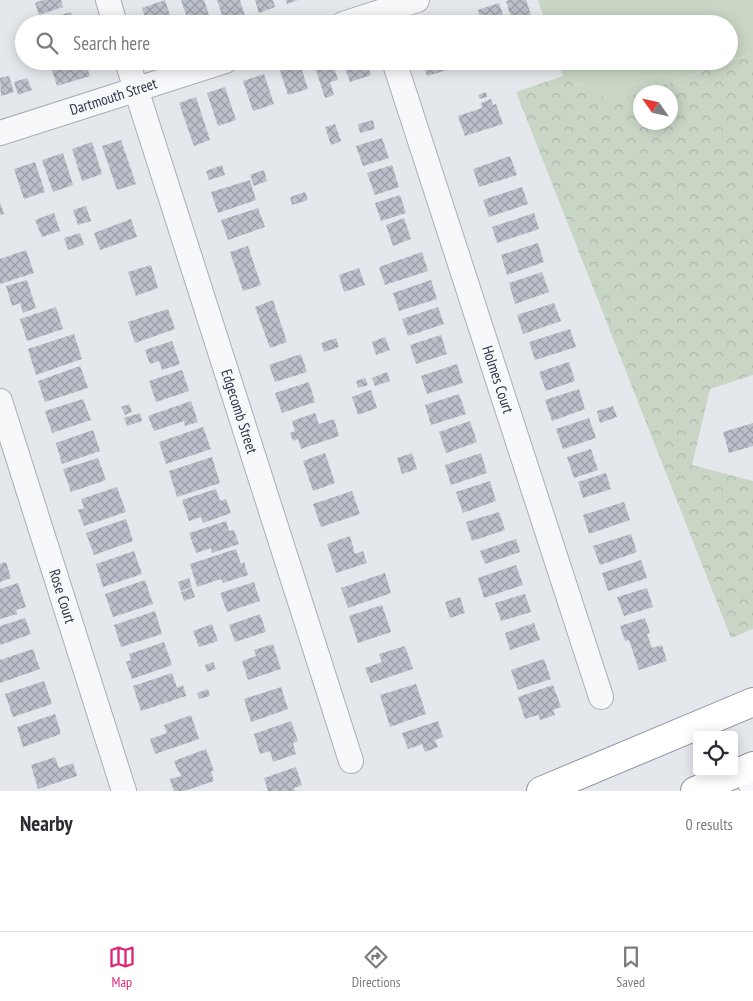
<!DOCTYPE html>
<html lang="en">
<head>
<meta charset="utf-8">
<style>
	:root { --surface:#fff; --page:#f7f7f7; --text:#2b2b33; --muted:#7c7c81; --line:#e1e1e2; --accent:#db2777 }
	body { margin:0; font-family:"PT Sans Narrow",sans-serif; background:var(--page); color:var(--text) }
	.controls { position:absolute; right:15px; bottom:15px; display:grid; overflow:hidden; border-radius:5px; box-shadow:0 2px 12px #0003 }
	.controls button { width:45px; height:45px; display:grid; place-items:center; padding:0; border:0; border-bottom:1px solid var(--line); background:var(--surface); color:var(--text); font:25px sans-serif }
	.compass { position:absolute; left:633px; top:85px; width:45px; height:45px; border-radius:50%; background:var(--surface); box-shadow:0 2px 12px #0003; rotate:304deg }
	.list { margin:0; padding:0; list-style:none }
	h2 { display:flex; justify-content:space-between; align-items:center; height:65px; margin:0; padding:0 20px; font-size:21px }
	h2 small { font-size:16px; font-weight:400; color:var(--muted) }
	.icon { flex:none; width:28px; height:28px; fill:none; stroke:currentColor; stroke-width:2; stroke-linecap:round; stroke-linejoin:round }
	.map { position:relative; flex:none; width:753px; height:791px; overflow:hidden }
	.search { position:absolute; background:var(--surface); box-shadow:0 2px 12px #0003; left:15px; right:15px; top:15px; height:55px; display:flex; align-items:center; gap:12px; box-sizing:border-box; padding:0 18px; border-radius:28px; color:var(--muted); font-size:19px }
	.sheet { height:140px; background:var(--surface) }
	nav { display:flex; justify-content:space-around; align-items:center; box-sizing:border-box; height:70px; border-top:1px solid var(--line); background:var(--surface); font-size:14px; color:var(--muted) }
	nav a { display:grid; justify-items:center; gap:2px }
	nav .on { color:var(--accent) }
	.map>svg:first-child { display:block }
	.forest { fill:url(#forest-crowns); fill-rule:evenodd }
	.green { fill:#c9d6c5 }
	.building { fill:url(#building-cross-hatch) }
	.lines { fill:none; stroke-linecap:round; stroke-linejoin:round }
	.minor-casing { stroke:#a9aeb7; stroke-width:26 }
	.highway-casing { stroke:#8b94a3; stroke-width:30 }
	.minor { stroke:#f7f8fa; stroke-width:24 }
	.highway { stroke:#fff; stroke-width:28 }
	.labels { text-anchor:middle; stroke-width:4; stroke-linejoin:round; paint-order:stroke }
	.street-label { font-size:15px; fill:#2b3445; stroke:#f4f6f9 }
</style>
</head>
<body>
<div class="map">
<svg width="753" height="791" viewBox="0 0 753 791">
	<defs>
		<pattern id="forest-crowns" width="20" height="18" patternUnits="userSpaceOnUse" patternTransform="scale(1.25)"><rect width="20" height="18" fill="#c9d6c5"/><path d="M2 6a3 3 0 1 1 6 0M12 15a3 3 0 1 1 6 0" fill="none" stroke="#adb8ab"/></pattern>
		<pattern id="building-cross-hatch" width="8" height="8" patternUnits="userSpaceOnUse" patternTransform="scale(1.25)"><rect width="8" height="8" fill="#bbc0ca"/><path d="M0 0l8 8M0 8l8-8" fill="none" stroke="#989da6"/></pattern>
	</defs>
	<rect width="100%" height="100%" fill="#e4e7ec"/>
	<path class="forest" d="M 753,54 L 753,375 L 710,389 L 692,465 L 753,481 L 753,629 L 731,638 L 516,92 L 563,76 L 613,101 L 682,79 L 732,60 ZM 640,92 L 670,92 L 670,122 L 640,122 Z"/>
	<g class="green">
		<path d="M 538,0 L 753,0 L 753,54 L 729,60 L 729,24 L 546,24 Z"/>
		<path d="M 558,61 L 727,61 L 682,79 L 613,101 L 563,76 Z"/>
	</g>
	<g class="building">
		<path d="M 43,0 L 61,0 L 63,7 L 39,15 L 35,3 Z"/>
		<path d="M 165,0 L 173,24 L 147,24 L 142,8 Z"/>
		<path d="M 181,0 L 204,0 L 212,24 L 189,24 Z"/>
		<path d="M 217,0 L 240,0 L 245,16 L 225,23 Z"/>
		<path d="M 255,0 L 273,0 L 275,7 L 259,13 Z"/>
		<path d="M 286,0 L 298,0 L 287,4 Z"/>
		<path d="M 510,0 L 526,0 L 534,24 L 513,24 L 506,1 Z"/>
		<path d="M 499,3 L 506,24 L 482,24 L 478,10 Z"/>
		<path d="M 71,12 L 74,23 L 46,24 L 45,20 Z"/>
		<path d="M 467,16 L 470,24 L 444,24 L 444,23 Z"/>
		<path d="M 49,61 L 85,61 L 90,76 L 57,86 Z"/>
		<path d="M 323,61 L 332,61 L 338,80 L 330,82 L 334,95 L 325,98 L 314,64 Z"/>
		<path d="M 343,61 L 366,61 L 371,75 L 350,82 Z"/>
		<path d="M 422,61 L 451,61 L 453,68 L 427,76 Z"/>
		<path d="M 300,64 L 308,89 L 288,95 L 280,71 Z"/>
		<path d="M 264,74 L 274,104 L 253,111 L 243,81 Z"/>
		<path d="M 9,76 L 14,92 L 1,96 L 0,78 Z"/>
		<path d="M 27,78 L 32,90 L 18,95 L 14,82 Z"/>
		<path d="M 225,87 L 236,120 L 218,126 L 207,93 Z"/>
		<path d="M 486,92 L 487,97 L 480,99 L 478,95 Z"/>
		<path d="M 196,97 L 210,140 L 194,146 L 179,103 Z"/>
		<path d="M 491,99 L 493,105 L 496,104 L 503,124 L 465,136 L 458,116 L 482,108 L 481,103 Z"/>
		<path d="M 373,120 L 375,129 L 360,133 L 358,124 Z"/>
		<path d="M 335,124 L 341,141 L 331,145 L 325,127 Z"/>
		<path d="M 382,138 L 389,158 L 363,166 L 356,146 Z"/>
		<path d="M 121,140 L 136,184 L 117,190 L 102,146 Z"/>
		<path d="M 92,142 L 102,174 L 82,181 L 72,149 Z"/>
		<path d="M 63,153 L 73,185 L 53,192 L 42,160 Z"/>
		<path d="M 510,156 L 517,175 L 479,187 L 473,169 Z"/>
		<path d="M 35,162 L 45,192 L 24,199 L 14,169 Z"/>
		<path d="M 222,165 L 225,175 L 209,180 L 206,171 Z"/>
		<path d="M 392,165 L 399,187 L 375,195 L 367,173 Z"/>
		<path d="M 264,170 L 267,181 L 254,186 L 250,175 Z"/>
		<path d="M 250,180 L 256,200 L 218,213 L 211,192 Z"/>
		<path d="M 522,187 L 528,204 L 489,217 L 483,200 Z"/>
		<path d="M 305,192 L 308,200 L 292,205 L 290,197 Z"/>
		<path d="M 400,195 L 406,213 L 381,221 L 375,203 Z"/>
		<path d="M 0,202 L 4,214 L 0,215 Z"/>
		<path d="M 86,206 L 91,221 L 78,225 L 73,210 Z"/>
		<path d="M 258,208 L 265,227 L 228,240 L 221,220 Z"/>
		<path d="M 54,213 L 60,231 L 42,237 L 35,220 Z"/>
		<path d="M 534,213 L 539,229 L 497,243 L 492,227 Z"/>
		<path d="M 404,218 L 411,239 L 393,246 L 386,225 Z"/>
		<path d="M 131,219 L 137,237 L 100,250 L 94,233 Z"/>
		<path d="M 80,233 L 84,245 L 68,250 L 64,238 Z"/>
		<path d="M 538,243 L 544,262 L 507,275 L 501,255 Z"/>
		<path d="M 248,246 L 261,285 L 243,291 L 230,252 Z"/>
		<path d="M 26,250 L 34,273 L 0,284 L 0,259 Z"/>
		<path d="M 422,252 L 428,271 L 385,285 L 379,267 Z"/>
		<path d="M 151,265 L 158,288 L 136,296 L 128,272 Z"/>
		<path d="M 359,268 L 365,285 L 344,292 L 339,275 Z"/>
		<path d="M 542,272 L 549,292 L 515,304 L 509,283 Z"/>
		<path d="M 27,280 L 36,308 L 23,313 L 20,303 L 12,306 L 6,286 Z"/>
		<path d="M 431,280 L 437,299 L 399,311 L 393,293 Z"/>
		<path d="M 273,300 L 287,342 L 270,348 L 255,307 Z"/>
		<path d="M 554,303 L 561,321 L 523,334 L 517,315 Z"/>
		<path d="M 56,307 L 63,329 L 27,341 L 20,319 Z"/>
		<path d="M 438,307 L 444,324 L 408,336 L 402,319 Z"/>
		<path d="M 168,309 L 175,329 L 135,343 L 128,322 Z"/>
		<path d="M 570,329 L 576,347 L 535,360 L 529,342 Z"/>
		<path d="M 74,334 L 82,359 L 36,375 L 28,349 Z"/>
		<path d="M 441,335 L 447,354 L 416,364 L 410,345 Z"/>
		<path d="M 385,337 L 390,350 L 376,355 L 372,342 Z"/>
		<path d="M 336,338 L 339,347 L 324,352 L 321,343 Z"/>
		<path d="M 172,341 L 180,364 L 162,370 L 159,361 L 150,364 L 145,350 Z"/>
		<path d="M 301,354 L 307,372 L 275,382 L 269,365 Z"/>
		<path d="M 569,362 L 575,381 L 546,391 L 539,372 Z"/>
		<path d="M 457,364 L 463,383 L 427,394 L 421,376 Z"/>
		<path d="M 80,366 L 88,388 L 45,402 L 38,381 Z"/>
		<path d="M 182,370 L 189,391 L 156,402 L 149,381 Z"/>
		<path d="M 387,372 L 390,381 L 375,386 L 372,378 Z"/>
		<path d="M 365,378 L 368,385 L 358,388 L 356,381 Z"/>
		<path d="M 309,382 L 315,402 L 282,413 L 275,393 Z"/>
		<path d="M 579,389 L 585,409 L 552,421 L 545,400 Z"/>
		<path d="M 371,390 L 377,408 L 358,415 L 352,397 Z"/>
		<path d="M 459,394 L 466,414 L 431,425 L 425,405 Z"/>
		<path d="M 83,399 L 91,420 L 52,433 L 45,411 Z"/>
		<path d="M 191,401 L 198,422 L 185,426 L 184,421 L 154,431 L 148,416 Z"/>
		<path d="M 129,404 L 132,412 L 125,415 L 121,407 Z"/>
		<path d="M 613,406 L 617,417 L 600,423 L 597,411 Z"/>
		<path d="M 140,413 L 142,421 L 127,426 L 124,418 Z"/>
		<path d="M 315,413 L 319,424 L 334,419 L 339,436 L 301,449 L 298,439 L 293,441 L 290,433 L 295,431 L 292,421 Z"/>
		<path d="M 589,418 L 596,438 L 563,449 L 556,429 Z"/>
		<path d="M 470,421 L 477,442 L 446,453 L 439,432 Z"/>
		<path d="M 753,423 L 753,446 L 729,453 L 723,432 Z"/>
		<path d="M 203,427 L 211,449 L 166,464 L 159,442 Z"/>
		<path d="M 93,430 L 100,451 L 62,464 L 56,443 Z"/>
		<path d="M 591,449 L 598,470 L 574,478 L 567,457 Z"/>
		<path d="M 325,453 L 335,483 L 313,491 L 303,461 Z"/>
		<path d="M 412,453 L 417,469 L 402,474 L 397,458 Z"/>
		<path d="M 481,453 L 487,473 L 451,485 L 445,465 Z"/>
		<path d="M 212,457 L 220,483 L 177,497 L 169,471 Z"/>
		<path d="M 98,458 L 106,480 L 71,492 L 63,469 Z"/>
		<path d="M 606,473 L 611,489 L 583,498 L 578,482 Z"/>
		<path d="M 490,481 L 496,501 L 463,513 L 456,492 Z"/>
		<path d="M 117,487 L 126,512 L 84,526 L 78,510 L 84,508 L 81,499 Z"/>
		<path d="M 216,489 L 220,501 L 226,499 L 231,513 L 203,523 L 201,517 L 189,521 L 182,500 Z"/>
		<path d="M 352,491 L 360,514 L 321,527 L 313,504 Z"/>
		<path d="M 624,502 L 630,520 L 589,534 L 583,515 Z"/>
		<path d="M 499,512 L 505,530 L 472,541 L 466,522 Z"/>
		<path d="M 126,519 L 133,541 L 94,555 L 86,533 Z"/>
		<path d="M 226,521 L 229,531 L 234,530 L 239,544 L 212,553 L 211,548 L 196,553 L 189,533 Z"/>
		<path d="M 631,534 L 637,552 L 600,565 L 593,546 Z"/>
		<path d="M 350,536 L 355,554 L 363,551 L 367,563 L 336,573 L 327,544 Z"/>
		<path d="M 516,539 L 520,552 L 485,564 L 480,551 Z"/>
		<path d="M 236,549 L 241,564 L 244,562 L 248,575 L 223,583 L 221,579 L 197,587 L 190,564 Z"/>
		<path d="M 134,551 L 142,574 L 103,587 L 96,564 Z"/>
		<path d="M 641,560 L 647,578 L 608,591 L 602,573 Z"/>
		<path d="M 6,562 L 11,578 L 0,582 L 0,564 Z"/>
		<path d="M 516,565 L 523,585 L 484,598 L 478,578 Z"/>
		<path d="M 385,573 L 391,593 L 348,608 L 341,588 Z"/>
		<path d="M 189,578 L 192,587 L 181,591 L 178,582 Z"/>
		<path d="M 145,580 L 153,604 L 113,617 L 105,594 Z"/>
		<path d="M 254,582 L 260,601 L 227,612 L 220,593 Z"/>
		<path d="M 18,583 L 26,607 L 16,610 L 17,614 L 0,619 L 0,589 Z"/>
		<path d="M 192,588 L 195,597 L 184,601 L 181,592 Z"/>
		<path d="M 647,588 L 653,607 L 624,616 L 617,597 Z"/>
		<path d="M 525,594 L 531,612 L 501,621 L 495,603 Z"/>
		<path d="M 460,597 L 465,613 L 450,618 L 445,602 Z"/>
		<path d="M 382,605 L 391,632 L 358,643 L 349,616 Z"/>
		<path d="M 155,611 L 162,634 L 121,647 L 114,625 Z"/>
		<path d="M 260,614 L 266,632 L 235,642 L 229,625 Z"/>
		<path d="M 25,618 L 31,634 L 0,645 L 0,626 Z"/>
		<path d="M 645,618 L 650,633 L 647,634 L 652,648 L 662,645 L 667,661 L 639,670 L 629,640 L 625,641 L 620,626 Z"/>
		<path d="M 534,623 L 540,640 L 510,650 L 505,633 Z"/>
		<path d="M 212,624 L 218,641 L 199,647 L 193,631 Z"/>
		<path d="M 164,642 L 172,665 L 132,679 L 126,662 L 131,660 L 129,654 Z"/>
		<path d="M 273,644 L 281,669 L 248,680 L 242,661 L 256,656 L 254,650 Z"/>
		<path d="M 405,646 L 413,669 L 371,683 L 365,668 L 382,662 L 379,654 Z"/>
		<path d="M 33,649 L 40,669 L 0,683 L 0,660 Z"/>
		<path d="M 544,659 L 551,679 L 518,690 L 511,670 Z"/>
		<path d="M 213,662 L 216,669 L 207,672 L 205,665 Z"/>
		<path d="M 172,673 L 177,688 L 183,685 L 186,696 L 141,711 L 133,686 Z"/>
		<path d="M 44,681 L 52,704 L 13,717 L 5,694 Z"/>
		<path d="M 416,684 L 426,714 L 390,727 L 380,695 Z"/>
		<path d="M 553,685 L 561,707 L 553,710 L 555,715 L 540,720 L 538,715 L 525,719 L 518,697 Z"/>
		<path d="M 281,687 L 288,709 L 251,722 L 244,699 Z"/>
		<path d="M 208,689 L 210,696 L 199,699 L 197,693 Z"/>
		<path d="M 55,714 L 61,734 L 23,747 L 17,727 Z"/>
		<path d="M 191,715 L 199,739 L 155,754 L 150,739 L 167,733 L 164,725 Z"/>
		<path d="M 291,721 L 298,741 L 293,743 L 296,754 L 273,762 L 270,751 L 260,754 L 254,734 Z"/>
		<path d="M 438,721 L 443,737 L 435,740 L 438,747 L 425,752 L 422,744 L 408,749 L 402,733 Z"/>
		<path d="M 206,749 L 214,771 L 211,771 L 214,781 L 184,791 L 174,791 L 170,779 L 181,776 L 179,771 L 178,771 L 174,761 Z"/>
		<path d="M 55,757 L 59,768 L 73,763 L 77,776 L 38,789 L 31,765 Z"/>
		<path d="M 296,767 L 302,785 L 294,788 L 295,791 L 268,791 L 264,778 Z"/>
	</g>
	<g class="lines">
		<g class="minor-casing">
			<g id="minor">
				<path d="M 108,0 L 115,24"/>
				<path d="M 343,24 L 417,0"/>
				<path id="s1" d="M 127,61 L 351,761"/>
				<path id="s2" d="M 394,61 L 601,697"/>
				<path id="s3" d="M 0,133 L 225,61"/>
				<path id="s4" d="M 0,401 L 124,791"/>
				<path d="M 744,770 L 753,789"/>
			</g>
		</g>
		<g class="highway-casing">
			<g id="highway">
				<path d="M 541,791 L 753,702"/>
				<path d="M 695,791 L 753,766"/>
			</g>
		</g>
		<use href="#minor" class="minor"/>
		<use href="#highway" class="highway"/>
	</g>
	<g class="labels">
		<g class="street-label">
			<text dy="5" stroke="none"><textPath href="#s3" startOffset="119">Dartmouth Street</textPath></text>
			<text dy="5" stroke="none"><textPath href="#s2" startOffset="335">Holmes Court</textPath></text>
			<text dy="5" stroke="none"><textPath href="#s1" startOffset="368">Edgecomb Street</textPath></text>
			<text dy="5" stroke="none"><textPath href="#s4" startOffset="205">Rose Court</textPath></text>
		</g>
	</g>
</svg>
<div class="controls">
<button><svg class="icon" aria-label="locate" viewBox="0 0 24 24"><circle cx="12" cy="12" r="6"/><path d="M12 2v4M12 18v4M2 12h4M18 12h4"/></svg></button>
</div>
<svg class="compass" viewBox="-18 -18 36 36"><path d="M0-13l5 13h-10z" fill="#e53935"/><path d="M0 13l5-13h-10z" fill="#7c7c81"/></svg>
<div class="search"><svg class="icon" aria-label="search" viewBox="0 0 24 24"><circle cx="10" cy="10" r="6"/><path d="M15 15l6 6"/></svg>Search here</div>
</div>
<section class="sheet">
<h2>Nearby<small>0 results</small></h2>
<ul class="list">
</ul>
</section>
<nav>
<a class="on"><svg class="icon" aria-label="map" viewBox="0 0 24 24"><path d="M3 6l6-2 6 2 6-2v14l-6 2-6-2-6 2zM9 4v14M15 6v14"/></svg>Map</a>
<a><svg class="icon" aria-label="directions" viewBox="0 0 24 24"><path d="M12 3l9 9-9 9-9-9zM9 14v-3h6M13 9l2 2-2 2"/></svg>Directions</a>
<a><svg class="icon" aria-label="saved" viewBox="0 0 24 24"><path d="M7 4h10v16l-5-4-5 4z"/></svg>Saved</a>
</nav>
</body>
</html>
